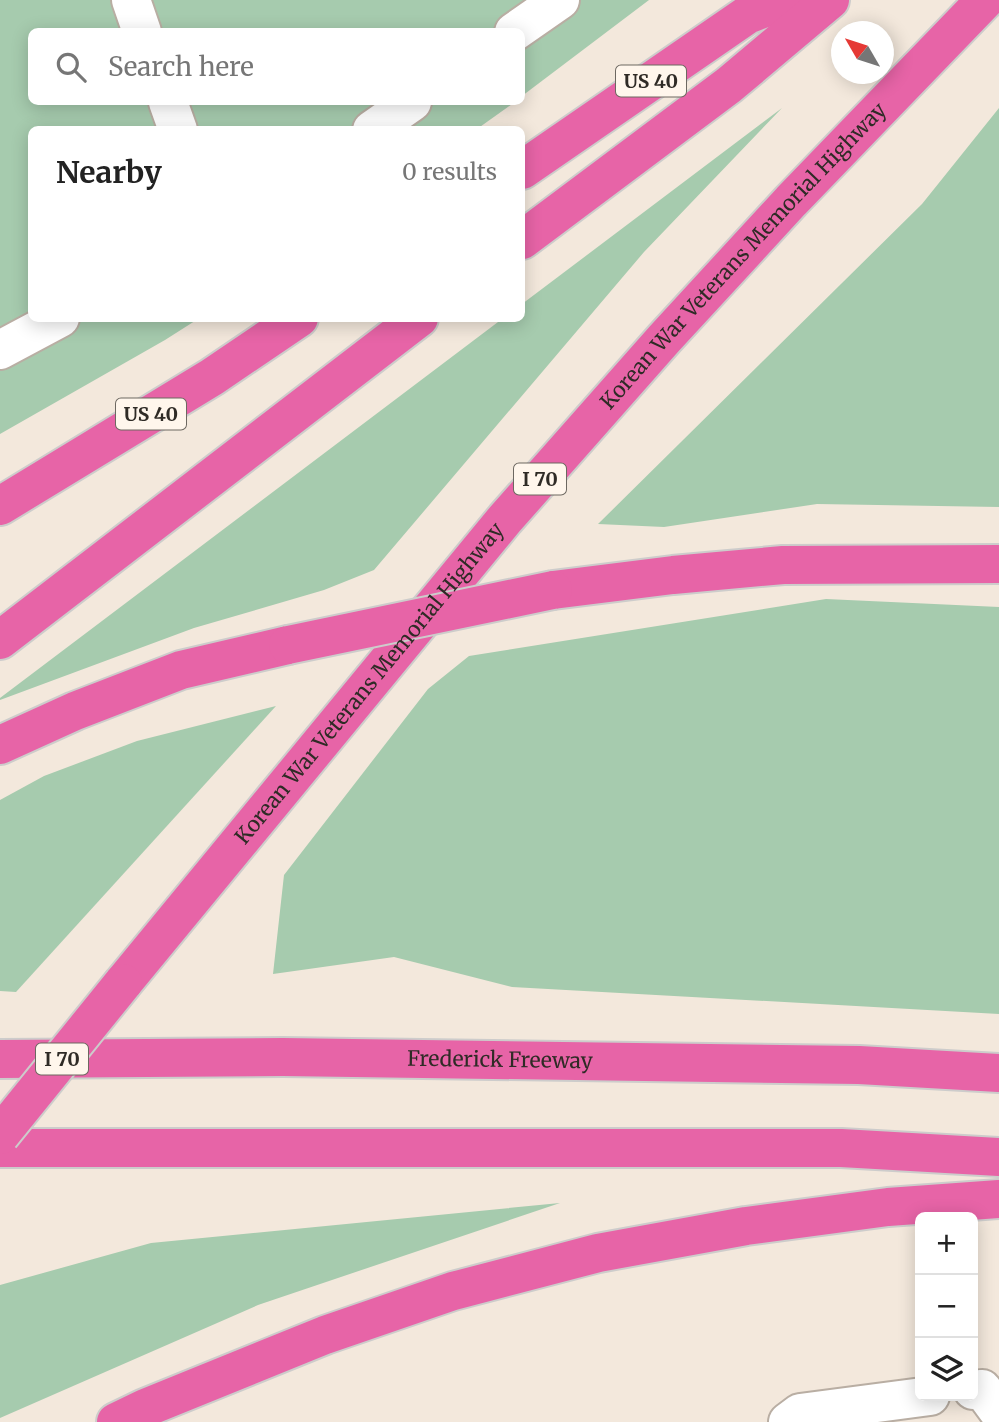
<!DOCTYPE html>
<html lang="en">
<head>
<meta charset="utf-8">
<style>
	:root { --surface:#fff; --page:#f6f6f6; --text:#222; --muted:#767676; --line:#e0e0e0 }
	body { margin:0; font-family:Merriweather,serif; background:var(--page); color:var(--text) }
	.controls { position:absolute; right:21px; bottom:21px; display:grid; overflow:hidden; border-radius:10px; box-shadow:0 4px 18px #0003 }
	.controls button { width:63px; height:63px; display:grid; place-items:center; padding:0; border:0; border-bottom:2px solid var(--line); background:var(--surface); color:var(--text); font:35px sans-serif }
	.compass { position:absolute; left:831px; top:21px; width:63px; height:63px; border-radius:50%; background:var(--surface); box-shadow:0 4px 18px #0003; rotate:309deg }
	.list { margin:0; padding:0; list-style:none }
	h2 { display:flex; justify-content:space-between; align-items:center; height:91px; margin:0; padding:0 28px; font-size:30px }
	h2 small { font-size:23px; font-weight:400; color:var(--muted) }
	.icon { flex:none; width:38px; height:38px; fill:none; stroke:currentColor; stroke-width:2; stroke-linecap:round; stroke-linejoin:round }
	.map { position:relative; flex:none; width:999px; height:1422px; overflow:hidden }
	.search { position:absolute; background:var(--surface); box-shadow:0 4px 18px #0003; left:28px; top:28px; width:497px; height:77px; display:flex; align-items:center; gap:18px; box-sizing:border-box; padding:0 24px; border-radius:10px; color:var(--muted); font-size:26px }
	.panel { position:absolute; background:var(--surface); box-shadow:0 4px 18px #0003; left:28px; top:126px; width:497px; height:196px; border-radius:10px }
	.map>svg:first-child { display:block }
	.green { fill:#a6cbae }
	.lines { fill:none; stroke-linecap:round; stroke-linejoin:round }
	.minor-casing { stroke:#b9aea3; stroke-width:42 }
	.highway-casing { stroke:#cdcccb; stroke-width:42 }
	.minor { stroke:#fff; stroke-width:38 }
	.highway { stroke:#e764a7; stroke-width:38 }
	.highway-bridge-casing { stroke:#cdcccb; stroke-width:42; stroke-linecap:butt }
	.highway-bridge { stroke:#e764a7; stroke-width:38 }
	.labels { text-anchor:middle; stroke-width:6; stroke-linejoin:round; paint-order:stroke }
	.shield { fill:#fff6ec; stroke:#6d6861; stroke-width:2 }
	.shield-label { font-size:19px; font-weight:bold; fill:#2f2b26 }
	.street-label { font-size:21px; fill:#2f2b26; stroke:#fff6ec }
</style>
</head>
<body>
<div class="map">
<svg width="999" height="1422" viewBox="0 0 999 1422">
	<rect width="100%" height="100%" fill="#f3e8dc"/>
	<g class="green">
		<path d="M 0,0 L 649,0 L 522,96 L 522,32 L 32,32 L 32,102 L 515,102 L 477,129 L 32,130 L 32,318 L 198,319 L 165,340 L 0,434 Z"/>
		<path d="M 782,108 L 644,252 L 374,570 L 324,590 L 194,628 L 0,700 L 0,698 L 502,319 L 522,318 L 522,304 Z"/>
		<path d="M 999,108 L 999,507 L 817,504 L 664,527 L 598,524 L 922,204 Z"/>
		<path d="M 826,599 L 999,607 L 999,1014 L 512,987 L 394,957 L 273,974 L 284,875 L 428,689 L 469,656 Z"/>
		<path d="M 276,706 L 16,992 L 0,991 L 0,800 L 44,776 L 137,741 Z"/>
		<path d="M 560,1203 L 258,1305 L 0,1418 L 0,1285 L 151,1243 Z"/>
	</g>
	<g class="lines">
		<g class="minor-casing">
			<g id="minor">
				<path d="M 131,0 L 142,32"/>
				<path d="M 514,32 L 560,0"/>
				<path d="M 168,102 L 178,130"/>
				<path d="M 372,130 L 412,102"/>
				<path d="M 0,350 L 60,318"/>
				<path d="M 973,1390 L 982,1389 L 999,1412"/>
				<path d="M 788,1422 L 800,1413 L 930,1396"/>
			</g>
		</g>
		<g class="highway-casing">
			<g id="highway">
				<path d="M 522,170 L 747,15 L 786,0"/>
				<path d="M 522,240 L 729,85 L 830,0"/>
				<path d="M 0,506 L 212,377 L 299,318"/>
				<path d="M 553,590 L 673,575 L 783,565 L 999,564"/>
				<path d="M 0,640 L 419,318"/>
				<path d="M 0,745 L 75,711 L 181,670 L 288,645"/>
				<path id="s1" d="M 123,983 L 505,519 L 664,339 L 791,201 L 985,0"/>
				<path id="s2" d="M 0,1059 L 283,1057 L 859,1065 L 999,1073"/>
				<path d="M 0,1148 L 841,1148 L 999,1157"/>
				<path d="M 116,1422 L 145,1408 L 325,1335 L 453,1291 L 598,1253 L 746,1226 L 888,1207 L 999,1199"/>
			</g>
		</g>
		<use href="#minor" class="minor"/>
		<use href="#highway" class="highway"/>
		<g class="highway-bridge-casing">
			<g id="highway-bridge">
				<path d="M 288,645 L 553,590"/>
				<path d="M 0,1135 L 123,983"/>
			</g>
		</g>
		<use href="#highway-bridge" class="highway-bridge"/>
	</g>
	<g class="labels">
		<g class="shield">
			<rect x="616" y="65.5" width="70" height="31" rx="5"/>
			<rect x="116" y="398.5" width="70" height="31" rx="5"/>
			<rect x="514" y="463.5" width="52" height="31" rx="5"/>
			<rect x="36" y="1043.5" width="52" height="31" rx="5"/>
		</g>
		<g class="shield-label">
			<text x="651" y="88">US 40</text>
			<text x="151" y="421">US 40</text>
			<text x="540" y="486">I 70</text>
			<text x="62" y="1066">I 70</text>
		</g>
		<g class="street-label">
			<text dy="7" stroke="none"><textPath href="#s1" startOffset="956">Korean War Veterans Memorial Highway</textPath></text>
			<text dy="7" stroke="none"><textPath href="#s1" startOffset="388">Korean War Veterans Memorial Highway</textPath></text>
			<text dy="7" stroke="none"><textPath href="#s2" startOffset="500">Frederick Freeway</textPath></text>
		</g>
	</g>
</svg>
<div class="controls">
<button>+</button>
<button>−</button>
<button><svg class="icon" aria-label="layers" viewBox="0 0 24 24"><path d="M12 4l9 5-9 5-9-5zM3 14l9 5 9-5"/></svg></button>
</div>
<svg class="compass" viewBox="-18 -18 36 36"><path d="M0-13l5 13h-10z" fill="#e53935"/><path d="M0 13l5-13h-10z" fill="#767676"/></svg>
<div class="search"><svg class="icon" aria-label="search" viewBox="0 0 24 24"><circle cx="10" cy="10" r="6"/><path d="M15 15l6 6"/></svg>Search here</div>
<section class="panel">
<h2>Nearby<small>0 results</small></h2>
<ul class="list">
</ul>
</section>
</div>
</body>
</html>
